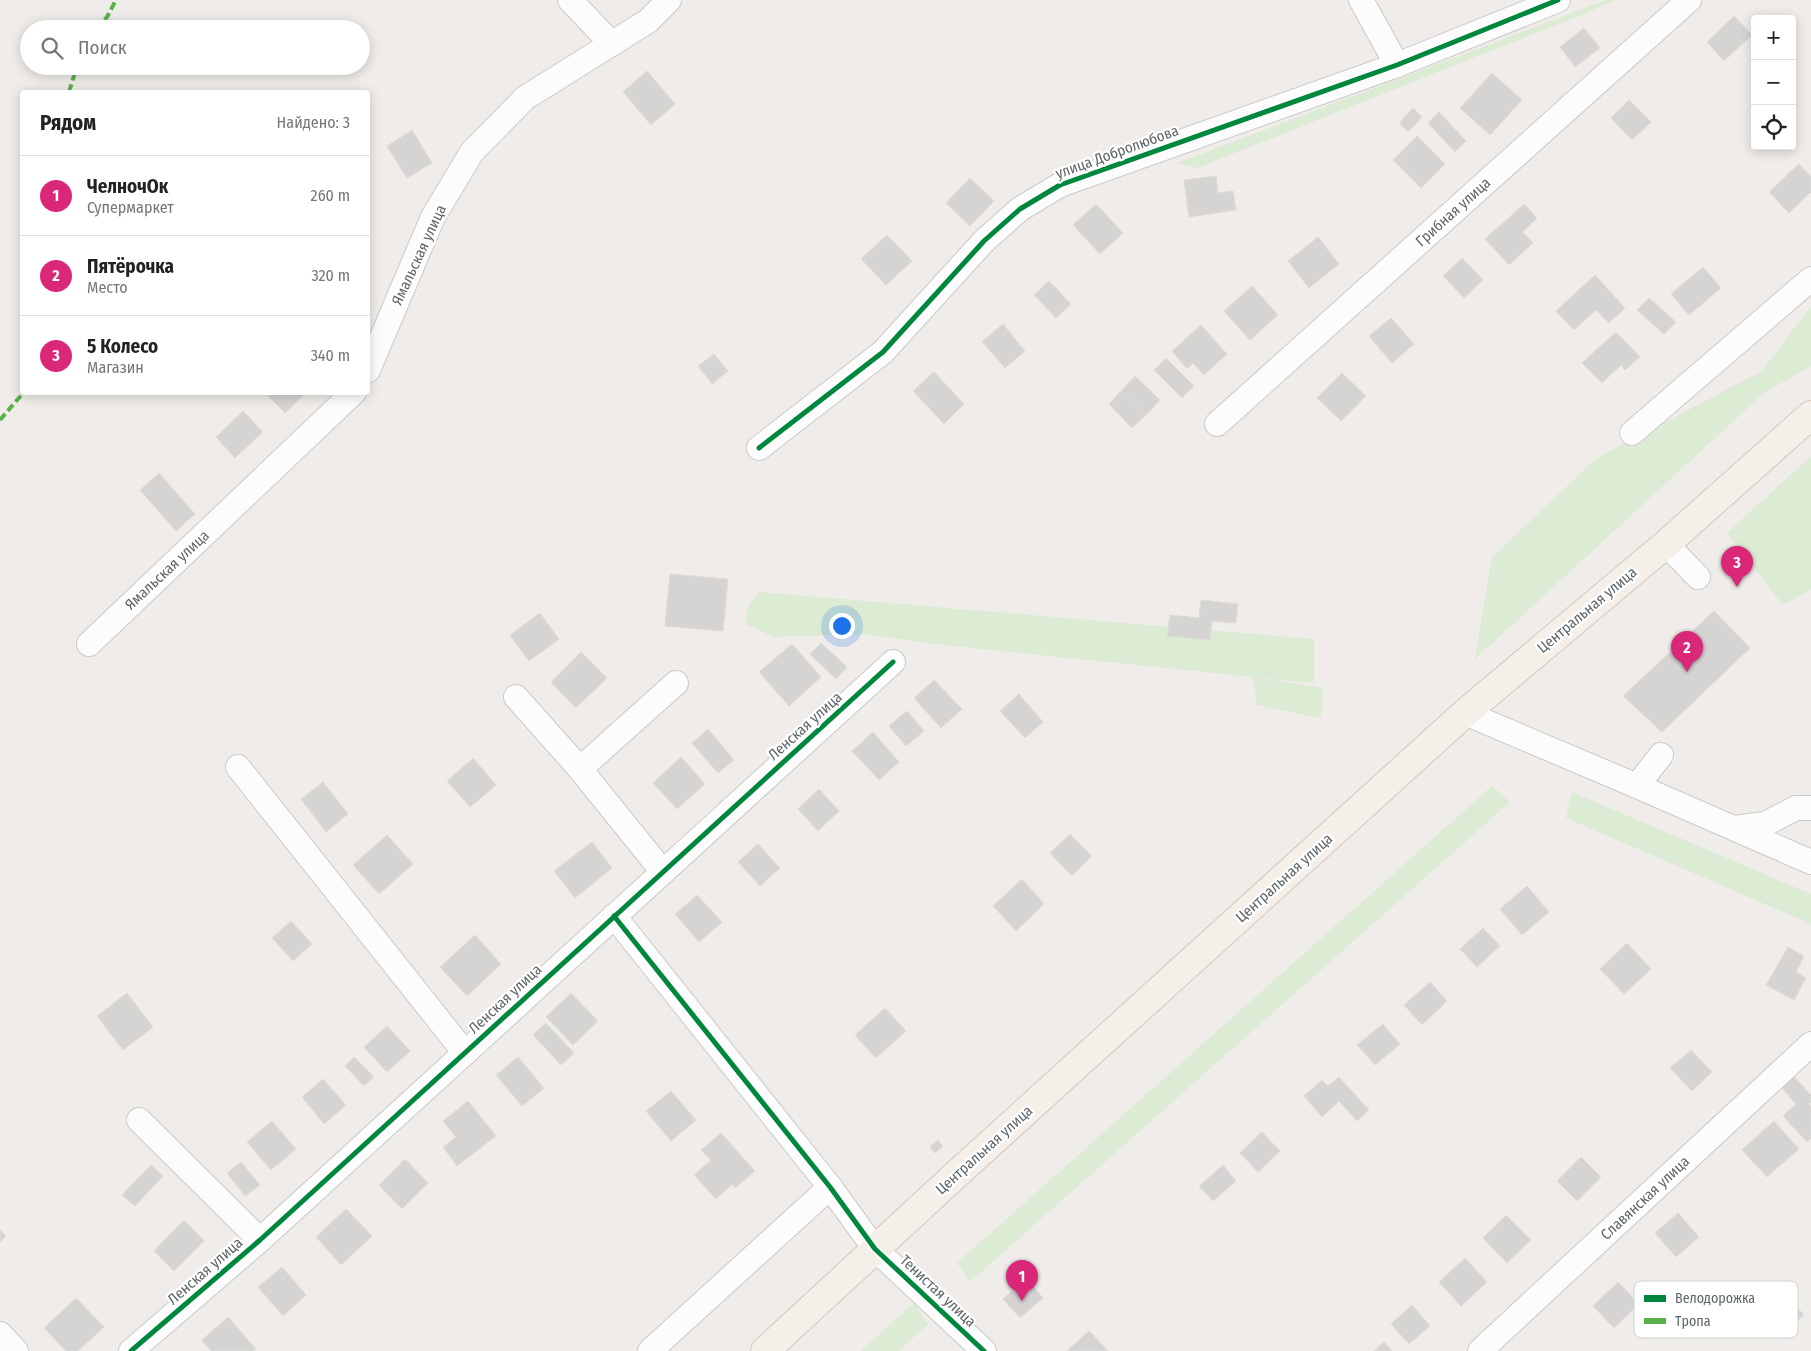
<!DOCTYPE html>
<html lang="ru">
<head>
<meta charset="utf-8">
<style>
	:root { --surface:#fff; --page:#f2f2f2; --text:#222; --muted:#767676; --line:#e0e0e0; --accent:#db2777 }
	body { margin:0; font-family:"Fira Sans Condensed",sans-serif; background:var(--page); color:var(--text) }
	.controls { position:absolute; right:15px; top:15px; display:grid; overflow:hidden; border-radius:5px; box-shadow:0 2px 12px #0003 }
	.controls button { width:45px; height:45px; display:grid; place-items:center; padding:0; border:0; border-bottom:1px solid var(--line); background:var(--surface); color:var(--text); font:25px sans-serif }
	.you { position:absolute; left:841px; top:625px; width:18px; height:18px; margin:-12px; border:4px solid #fff; border-radius:50%; background:#1a73e8; box-shadow:0 0 0 8px #1a73e833 }
	.badge { display:grid; place-items:center; width:32px; height:32px; border-radius:50%; background:var(--accent); color:#fff; font-size:16px; font-weight:700 }
	.pin { position:absolute; translate:-50% -41px; filter:drop-shadow(0 1px 2px #0008) }
	.pin::after { content:''; position:absolute; top:26px; width:18px; height:15px; background:inherit; clip-path:polygon(0 0,100% 0,50% 100%) }
	.list { margin:0; padding:0; list-style:none }
	h2 { display:flex; justify-content:space-between; align-items:center; height:65px; margin:0; padding:0 20px; font-size:21px }
	h2 small { font-size:16px; font-weight:400; color:var(--muted) }
	.list li { display:grid; grid-template-columns:32px 1fr auto; gap:15px; align-items:center; box-sizing:border-box; height:80px; padding:0 20px; border-top:1px solid var(--line) }
	.list b { display:block; font-size:19px; white-space:nowrap }
	.list p { margin:0; font-size:16px; white-space:nowrap; color:var(--muted) }
	.list em { font-size:16px; font-style:normal; color:var(--muted) }
	.icon { flex:none; width:28px; height:28px; fill:none; stroke:currentColor; stroke-width:2; stroke-linecap:round; stroke-linejoin:round }
	.map { position:relative; flex:none; width:1811px; height:1351px; overflow:hidden }
	.search { position:absolute; background:var(--surface); box-shadow:0 2px 12px #0003; left:20px; top:20px; width:350px; height:55px; display:flex; align-items:center; gap:12px; box-sizing:border-box; padding:0 18px; border-radius:28px; color:var(--muted); font-size:19px }
	.panel { position:absolute; background:var(--surface); box-shadow:0 2px 12px #0003; left:20px; top:90px; width:350px; height:305px; border-radius:5px }
	.map>svg:first-child { display:block }
	.green { fill:#dcebd4 }
	.building { fill:#d6d4d3; stroke:#dedcd8 }
	.lines { fill:none; stroke-linecap:round; stroke-linejoin:round }
	.minor-casing { stroke:#c9cac9; stroke-width:26 }
	.major-casing { stroke:#d8c6b6; stroke-width:30 }
	.minor { stroke:#fdfcfc; stroke-width:24 }
	.major { stroke:#f4efe9; stroke-width:28 }
	.quiet { stroke:#59b14a; stroke-width:4; stroke-dasharray:8 4; stroke-linecap:butt }
	.cycleway-casing { stroke:#fff; stroke-width:8 }
	.cycleway { stroke:#00873e; stroke-width:5 }
	.labels { text-anchor:middle; stroke-width:4.5; stroke-linejoin:round; paint-order:stroke }
	.street-label { font-size:15px; fill:#5e6568; stroke:#fff }
	.key { fill:#fff; stroke:#cfd1d2; stroke-width:1 }
	.key-label { font-size:14px; fill:#5e6568 }
</style>
</head>
<body>
<div class="map">
<svg width="1811" height="1351" viewBox="0 0 1811 1351">
	<rect width="100%" height="100%" fill="#efece9"/>
	<g class="green">
		<path d="M 1606,0 L 1614,0 L 1591,11 L 1197,168 L 1177,163 Z"/>
		<path d="M 1811,306 L 1811,366 L 1764,393 L 1475,659 L 1492,557 L 1597,458 L 1762,371 Z"/>
		<path d="M 1811,456 L 1811,589 L 1783,605 L 1727,533 Z"/>
		<path d="M 759,592 L 1314,639 L 1314,683 L 1260,678 L 1323,688 L 1321,718 L 1257,705 L 1253,677 L 944,645 L 860,634 L 773,637 L 746,624 L 748,606 Z"/>
		<path d="M 1492,786 L 1510,802 L 970,1282 L 957,1263 Z"/>
		<path d="M 1572,792 L 1811,894 L 1811,924 L 1566,818 Z"/>
		<path d="M 914,1303 L 928,1324 L 898,1351 L 861,1351 Z"/>
	</g>
	<g class="building">
		<path d="M 1734,16 L 1752,35 L 1724,61 L 1707,42 Z"/>
		<path d="M 265,21 L 273,29 L 259,29 Z"/>
		<path d="M 1584,28 L 1600,48 L 1575,67 L 1560,47 Z"/>
		<path d="M 268,66 L 285,66 L 277,75 Z"/>
		<path d="M 647,71 L 675,104 L 651,125 L 623,92 Z"/>
		<path d="M 1492,73 L 1522,100 L 1490,135 L 1460,108 Z"/>
		<path d="M 1629,100 L 1651,122 L 1632,140 L 1611,118 Z"/>
		<path d="M 1413,108 L 1422,117 L 1408,132 L 1399,123 Z"/>
		<path d="M 1439,112 L 1466,141 L 1455,152 L 1428,123 Z"/>
		<path d="M 412,130 L 432,163 L 407,178 L 387,146 Z"/>
		<path d="M 1417,136 L 1445,164 L 1421,188 L 1393,160 Z"/>
		<path d="M 1799,164 L 1811,177 L 1811,192 L 1789,213 L 1769,192 Z"/>
		<path d="M 1216,176 L 1218,193 L 1233,191 L 1236,210 L 1189,217 L 1184,180 Z"/>
		<path d="M 970,178 L 994,201 L 970,226 L 946,203 Z"/>
		<path d="M 1096,204 L 1123,233 L 1100,254 L 1073,225 Z"/>
		<path d="M 1524,204 L 1537,218 L 1523,232 L 1533,243 L 1509,265 L 1485,239 Z"/>
		<path d="M 887,235 L 912,261 L 886,285 L 861,259 Z"/>
		<path d="M 1318,237 L 1339,264 L 1309,288 L 1288,261 Z"/>
		<path d="M 1462,258 L 1483,280 L 1464,298 L 1443,276 Z"/>
		<path d="M 1703,267 L 1721,288 L 1689,315 L 1671,294 Z"/>
		<path d="M 1595,275 L 1625,308 L 1609,323 L 1596,310 L 1574,330 L 1556,311 Z"/>
		<path d="M 1049,281 L 1071,304 L 1056,318 L 1034,295 Z"/>
		<path d="M 1252,286 L 1278,315 L 1250,340 L 1224,311 Z"/>
		<path d="M 1649,298 L 1676,322 L 1664,334 L 1637,310 Z"/>
		<path d="M 1391,318 L 1414,344 L 1392,363 L 1369,336 Z"/>
		<path d="M 1003,324 L 1025,351 L 1005,368 L 982,342 Z"/>
		<path d="M 1201,325 L 1227,354 L 1204,375 L 1193,363 L 1187,369 L 1172,351 Z"/>
		<path d="M 1616,332 L 1640,357 L 1625,370 L 1621,365 L 1602,383 L 1582,363 Z"/>
		<path d="M 714,354 L 728,371 L 712,384 L 698,366 Z"/>
		<path d="M 1166,358 L 1194,386 L 1182,398 L 1154,370 Z"/>
		<path d="M 934,372 L 964,404 L 944,424 L 913,391 Z"/>
		<path d="M 1342,373 L 1366,396 L 1341,421 L 1317,398 Z"/>
		<path d="M 1135,376 L 1160,400 L 1145,416 L 1121,391 Z"/>
		<path d="M 1121,391 L 1145,416 L 1132,428 L 1109,404 Z"/>
		<path d="M 264,392 L 307,392 L 285,413 Z"/>
		<path d="M 243,411 L 263,432 L 235,458 L 216,437 Z"/>
		<path d="M 159,473 L 195,514 L 176,531 L 140,490 Z"/>
		<path d="M 670,574 L 728,579 L 723,631 L 665,626 Z"/>
		<path d="M 1201,600 L 1238,604 L 1236,623 L 1212,621 L 1210,640 L 1167,636 L 1170,615 L 1199,618 Z"/>
		<path d="M 1714,611 L 1750,648 L 1662,732 L 1623,696 Z"/>
		<path d="M 540,613 L 559,639 L 529,661 L 510,635 Z"/>
		<path d="M 821,643 L 847,667 L 836,679 L 810,654 Z"/>
		<path d="M 792,644 L 821,677 L 789,706 L 759,672 Z"/>
		<path d="M 581,652 L 607,678 L 576,708 L 551,682 Z"/>
		<path d="M 934,680 L 962,709 L 941,728 L 914,698 Z"/>
		<path d="M 1019,694 L 1043,722 L 1025,738 L 1000,711 Z"/>
		<path d="M 907,711 L 924,731 L 906,746 L 889,726 Z"/>
		<path d="M 708,729 L 734,760 L 718,773 L 692,743 Z"/>
		<path d="M 873,732 L 899,762 L 879,780 L 852,751 Z"/>
		<path d="M 681,757 L 705,784 L 677,809 L 653,783 Z"/>
		<path d="M 473,758 L 496,785 L 470,807 L 447,781 Z"/>
		<path d="M 323,782 L 348,814 L 326,832 L 301,799 Z"/>
		<path d="M 819,789 L 839,811 L 818,831 L 798,809 Z"/>
		<path d="M 1070,834 L 1092,856 L 1072,876 L 1050,853 Z"/>
		<path d="M 387,835 L 413,864 L 379,894 L 353,865 Z"/>
		<path d="M 592,842 L 612,868 L 575,898 L 554,871 Z"/>
		<path d="M 758,844 L 780,868 L 760,886 L 738,862 Z"/>
		<path d="M 1022,879 L 1044,904 L 1016,931 L 993,906 Z"/>
		<path d="M 1527,886 L 1549,912 L 1522,935 L 1500,909 Z"/>
		<path d="M 697,895 L 722,922 L 699,942 L 675,914 Z"/>
		<path d="M 291,921 L 312,944 L 293,961 L 272,938 Z"/>
		<path d="M 1483,928 L 1500,946 L 1477,967 L 1460,949 Z"/>
		<path d="M 475,935 L 501,964 L 467,996 L 440,967 Z"/>
		<path d="M 1627,943 L 1651,969 L 1624,994 L 1600,969 Z"/>
		<path d="M 1788,947 L 1804,956 L 1796,972 L 1806,978 L 1794,1000 L 1766,985 Z"/>
		<path d="M 1430,982 L 1447,1001 L 1422,1025 L 1404,1005 Z"/>
		<path d="M 127,993 L 153,1027 L 123,1050 L 97,1016 Z"/>
		<path d="M 571,993 L 598,1021 L 573,1045 L 546,1017 Z"/>
		<path d="M 885,1008 L 906,1031 L 876,1058 L 855,1035 Z"/>
		<path d="M 546,1023 L 574,1053 L 561,1065 L 533,1035 Z"/>
		<path d="M 1383,1024 L 1400,1044 L 1375,1065 L 1357,1045 Z"/>
		<path d="M 387,1026 L 410,1051 L 387,1072 L 364,1047 Z"/>
		<path d="M 1691,1050 L 1712,1072 L 1692,1091 L 1670,1068 Z"/>
		<path d="M 354,1057 L 374,1077 L 364,1086 L 345,1066 Z"/>
		<path d="M 518,1057 L 544,1088 L 522,1106 L 496,1075 Z"/>
		<path d="M 1339,1077 L 1369,1110 L 1357,1121 L 1339,1101 L 1322,1117 L 1304,1096 L 1322,1080 L 1328,1086 Z"/>
		<path d="M 1794,1077 L 1811,1095 L 1811,1102 L 1809,1104 L 1811,1107 L 1811,1138 L 1807,1142 L 1783,1116 L 1796,1104 L 1782,1088 Z"/>
		<path d="M 323,1079 L 346,1105 L 324,1124 L 302,1097 Z"/>
		<path d="M 671,1091 L 696,1120 L 671,1141 L 646,1111 Z"/>
		<path d="M 468,1101 L 496,1136 L 457,1166 L 443,1147 L 456,1137 L 443,1121 Z"/>
		<path d="M 272,1121 L 296,1149 L 271,1170 L 247,1142 Z"/>
		<path d="M 1774,1121 L 1799,1149 L 1767,1177 L 1742,1150 Z"/>
		<path d="M 1262,1132 L 1280,1151 L 1258,1172 L 1240,1153 Z"/>
		<path d="M 721,1133 L 755,1171 L 735,1188 L 732,1184 L 716,1199 L 694,1175 L 711,1160 L 701,1150 Z"/>
		<path d="M 938,1140 L 943,1146 L 935,1153 L 930,1147 Z"/>
		<path d="M 1581,1157 L 1601,1177 L 1577,1201 L 1557,1181 Z"/>
		<path d="M 405,1159 L 428,1183 L 402,1209 L 379,1185 Z"/>
		<path d="M 241,1162 L 260,1185 L 245,1196 L 227,1173 Z"/>
		<path d="M 151,1165 L 163,1176 L 135,1206 L 122,1195 Z"/>
		<path d="M 1223,1165 L 1236,1181 L 1213,1201 L 1199,1186 Z"/>
		<path d="M 346,1209 L 372,1236 L 341,1265 L 316,1237 Z"/>
		<path d="M 1678,1213 L 1699,1237 L 1676,1257 L 1655,1233 Z"/>
		<path d="M 1506,1215 L 1531,1240 L 1507,1263 L 1483,1238 Z"/>
		<path d="M 184,1220 L 204,1241 L 174,1271 L 154,1251 Z"/>
		<path d="M 0,1230 L 6,1236 L 0,1242 Z"/>
		<path d="M 1465,1258 L 1487,1282 L 1461,1306 L 1439,1282 Z"/>
		<path d="M 282,1267 L 306,1295 L 283,1316 L 258,1287 Z"/>
		<path d="M 1026,1278 L 1043,1298 L 1020,1318 L 1003,1299 Z"/>
		<path d="M 1618,1282 L 1639,1304 L 1614,1328 L 1593,1306 Z"/>
		<path d="M 1784,1293 L 1804,1315 L 1778,1337 L 1758,1315 Z"/>
		<path d="M 76,1298 L 104,1327 L 78,1351 L 66,1351 L 44,1328 Z"/>
		<path d="M 1412,1305 L 1430,1326 L 1409,1344 L 1391,1324 Z"/>
		<path d="M 228,1317 L 256,1349 L 253,1351 L 211,1351 L 202,1340 Z"/>
		<path d="M 1089,1331 L 1108,1351 L 1067,1351 Z"/>
		<path d="M 1384,1342 L 1392,1351 L 1374,1351 Z"/>
	</g>
	<g class="lines">
		<g class="minor-casing">
			<g id="minor">
				<path d="M 570,0 L 612,44"/>
				<path d="M 1361,0 L 1397,65"/>
				<path d="M 368,370 L 433,217 L 472,152 L 525,98 L 648,21 L 669,0"/>
				<path d="M 1217,424 L 1689,0"/>
				<path d="M 1632,433 L 1811,279"/>
				<path d="M 759,448 L 883,352 L 984,241 L 1020,209 L 1060,185 L 1397,65 L 1558,0"/>
				<path d="M 1666,544 L 1698,577"/>
				<path d="M 89,644 L 354,392"/>
				<path d="M 516,697 L 580,769 L 663,872"/>
				<path d="M 1465,713 L 1637,786 L 1811,862"/>
				<path d="M 238,767 L 465,1053"/>
				<path d="M 580,769 L 676,683"/>
				<path d="M 1637,786 L 1661,755"/>
				<path d="M 1735,828 L 1765,824 L 1796,808 L 1811,808"/>
				<path d="M 614,916 L 830,1187 L 875,1249 L 984,1351"/>
				<path d="M 139,1120 L 260,1240"/>
				<path d="M 0,1334 L 16,1351"/>
				<path d="M 131,1351 L 260,1240 L 893,662"/>
				<path d="M 650,1351 L 830,1187"/>
				<path d="M 1480,1351 L 1811,1044"/>
			</g>
		</g>
		<g class="major-casing">
			<path id="major" d="M 765,1351 L 960,1171 L 1465,713 L 1666,544 L 1811,415"/>
		</g>
		<use href="#minor" class="minor"/>
		<use href="#major" class="major"/>
		<g class="quiet">
			<path d="M 97,29 L 107,17 L 116,0"/>
			<path d="M 69,92 L 77,66"/>
			<path d="M 0,420 L 24,392"/>
		</g>
		<g class="cycleway-casing">
			<g id="cycleway">
				<path d="M 759,448 L 883,352 L 984,241 L 1020,209 L 1060,185 L 1397,65 L 1558,0"/>
				<path d="M 614,916 L 830,1187 L 875,1249 L 984,1351"/>
				<path d="M 131,1351 L 260,1240 L 893,662"/>
			</g>
		</g>
		<use href="#cycleway" class="cycleway"/>
	</g>
	<g class="labels">
		<g class="street-label">
			<text transform="translate(1117 152) rotate(-20)" y="5">улица Добролюбова</text>
			<text transform="translate(1453 212) rotate(-42)" y="5">Грибная улица</text>
			<text transform="translate(419 255) rotate(-65)" y="5">Ямальская улица</text>
			<text transform="translate(167 570) rotate(-43)" y="5">Ямальская улица</text>
			<text transform="translate(1587 610) rotate(-40)" y="5">Центральная улица</text>
			<text transform="translate(805 726) rotate(-42)" y="5">Ленская улица</text>
			<text transform="translate(1284 878) rotate(-42)" y="5">Центральная улица</text>
			<text transform="translate(505 999) rotate(-43)" y="5">Ленская улица</text>
			<text transform="translate(984 1150) rotate(-42)" y="5">Центральная улица</text>
			<text transform="translate(1645 1198) rotate(-43)" y="5">Славянская улица</text>
			<text transform="translate(205 1271) rotate(-41)" y="5">Ленская улица</text>
			<text transform="translate(938 1291) rotate(43)" y="5">Тенистая улица</text>
		</g>
	</g>
	<rect x="1634" y="1281" width="164" height="57" rx="8" class="key"/>
	<rect x="1644" y="1295" width="22" height="7" fill="#00873e"/>
	<rect x="1644" y="1318" width="22" height="6" fill="#59b14a"/>
	<g class="key-label">
		<text x="1675" y="1303">Велодорожка</text>
		<text x="1675" y="1326">Тропа</text>
	</g>
</svg>
<div class="controls">
<button>+</button>
<button>−</button>
<button><svg class="icon" aria-label="locate" viewBox="0 0 24 24"><circle cx="12" cy="12" r="6"/><path d="M12 2v4M12 18v4M2 12h4M18 12h4"/></svg></button>
</div>
<div class="you"></div>
<div class="pin badge" style="left:1022px;top:1301px">1</div>
<div class="pin badge" style="left:1687px;top:672px">2</div>
<div class="pin badge" style="left:1737px;top:587px">3</div>
<div class="search"><svg class="icon" aria-label="search" viewBox="0 0 24 24"><circle cx="10" cy="10" r="6"/><path d="M15 15l6 6"/></svg>Поиск</div>
<section class="panel">
<h2>Рядом<small>Найдено: 3</small></h2>
<ul class="list">
<li><span class="badge">1</span><div><b>ЧелночОк</b><p>Супермаркет</p></div><em>260 m</em></li>
<li><span class="badge">2</span><div><b>Пятёрочка</b><p>Место</p></div><em>320 m</em></li>
<li><span class="badge">3</span><div><b>5 Колесо</b><p>Магазин</p></div><em>340 m</em></li>
</ul>
</section>
</div>
</body>
</html>
